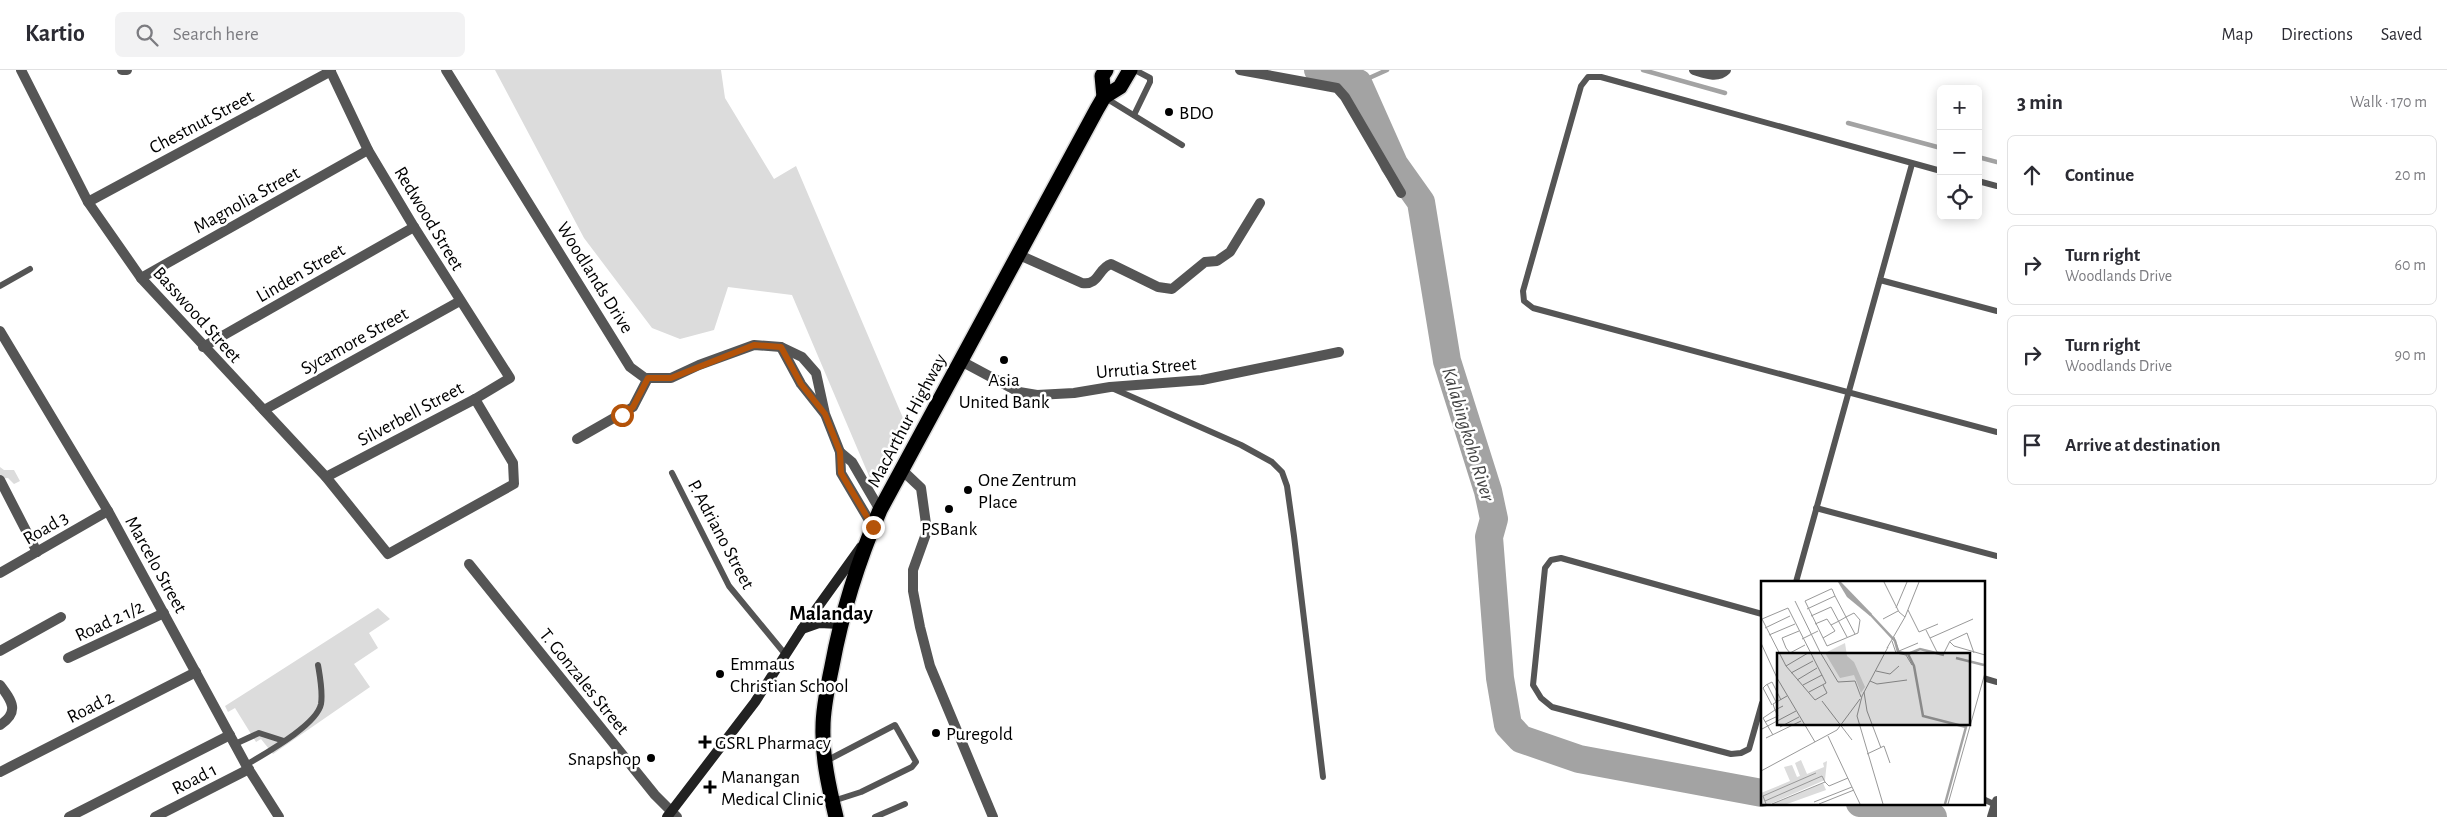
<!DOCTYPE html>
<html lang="en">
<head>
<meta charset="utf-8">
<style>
	:root { --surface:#fff; --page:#f2f2f3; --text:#2b2b33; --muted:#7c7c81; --line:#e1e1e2 }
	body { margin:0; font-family:"Alegreya Sans",sans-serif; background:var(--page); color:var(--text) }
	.controls { position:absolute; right:15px; top:15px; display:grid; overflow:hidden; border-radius:8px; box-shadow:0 2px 12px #0003 }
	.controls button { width:45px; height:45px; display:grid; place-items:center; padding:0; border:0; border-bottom:1px solid var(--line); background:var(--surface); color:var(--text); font:25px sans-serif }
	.stop { position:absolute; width:15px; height:15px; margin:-11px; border:4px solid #b45309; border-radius:50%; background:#fff }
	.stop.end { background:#b45309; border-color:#fff; box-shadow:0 1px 5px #0008 }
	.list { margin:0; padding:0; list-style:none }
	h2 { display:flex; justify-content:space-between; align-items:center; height:65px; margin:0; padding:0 20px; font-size:21px }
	h2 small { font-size:16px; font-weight:400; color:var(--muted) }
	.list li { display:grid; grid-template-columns:32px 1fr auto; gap:15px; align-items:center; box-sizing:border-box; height:80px; margin:0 10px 10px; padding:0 10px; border:1px solid var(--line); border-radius:8px }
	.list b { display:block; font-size:19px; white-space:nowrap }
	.list p { margin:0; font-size:16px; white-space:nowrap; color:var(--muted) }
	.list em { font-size:16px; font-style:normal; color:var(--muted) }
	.icon { flex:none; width:28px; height:28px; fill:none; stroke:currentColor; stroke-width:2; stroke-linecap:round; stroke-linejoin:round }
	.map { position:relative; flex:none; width:1997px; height:747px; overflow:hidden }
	header { display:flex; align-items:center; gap:30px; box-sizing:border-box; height:70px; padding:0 25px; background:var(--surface); border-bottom:1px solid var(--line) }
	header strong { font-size:24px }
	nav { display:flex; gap:28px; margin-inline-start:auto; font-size:18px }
	.search { width:350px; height:45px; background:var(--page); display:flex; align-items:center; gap:12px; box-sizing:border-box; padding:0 18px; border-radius:8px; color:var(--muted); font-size:19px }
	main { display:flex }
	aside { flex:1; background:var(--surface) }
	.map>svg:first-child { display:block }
	.green { fill:#dcdcdc }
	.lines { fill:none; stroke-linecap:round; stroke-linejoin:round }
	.stream { stroke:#a3a3a3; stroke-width:4.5 }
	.river { stroke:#a3a3a3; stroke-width:28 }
	.highway-casing { stroke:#dbdbdb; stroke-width:18 }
	.lane { stroke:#555; stroke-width:6 }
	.street { stroke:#555; stroke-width:10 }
	.secondary { stroke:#222; stroke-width:10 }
	.highway { stroke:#000; stroke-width:15 }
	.route { stroke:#b45309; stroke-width:6 }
	.poi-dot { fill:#000; stroke:#fff; stroke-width:2 }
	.labels { text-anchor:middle; stroke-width:5; stroke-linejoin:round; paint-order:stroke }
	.poi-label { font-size:19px; fill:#000; stroke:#fff; text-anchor:start }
	.street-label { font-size:19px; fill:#000; stroke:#fff }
	.water-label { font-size:20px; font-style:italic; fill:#444; stroke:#fff }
	.quarter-label { font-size:21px; font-weight:bold; fill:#000; stroke:#fff }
	.inset-river { fill:none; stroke:#a3a3a3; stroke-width:2.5 }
	.inset-road { fill:none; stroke:#999; stroke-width:1 }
	.view { fill:#000; fill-opacity:0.15; stroke:#000; stroke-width:2.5 }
	.inset-edge { fill:none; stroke:#000; stroke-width:2.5 }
</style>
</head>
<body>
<header>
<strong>Kartio</strong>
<div class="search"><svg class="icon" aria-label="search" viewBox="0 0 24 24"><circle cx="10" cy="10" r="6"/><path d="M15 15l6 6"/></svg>Search here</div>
<nav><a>Map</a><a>Directions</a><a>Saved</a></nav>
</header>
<main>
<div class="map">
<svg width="1997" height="747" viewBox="0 0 1997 747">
	<rect width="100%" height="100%" fill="#fff"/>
	<g class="green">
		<path d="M 495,0 L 721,0 L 725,28 L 774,109 L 796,96 L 906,355 L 872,413 L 792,225 L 728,217 L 714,260 L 680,269 L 652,258 L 584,168 Z"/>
		<path d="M 0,397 L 4,400 L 14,400 L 20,411 L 14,414 L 8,408 L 0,409 Z"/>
		<path d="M 378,538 L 390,549 L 369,563 L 378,578 L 354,594 L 370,617 L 273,684 L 261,669 L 256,672 L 235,638 L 228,642 L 225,636 Z"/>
	</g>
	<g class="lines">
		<g class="stream">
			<path d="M 1643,0 L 1725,23"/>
			<path d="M 1358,13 L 1387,0"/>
			<path d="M 1848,53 L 1941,78"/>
			<path d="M 1978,87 L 1997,92"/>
		</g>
		<g class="river">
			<path d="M 1318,0 L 1358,13 L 1394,94 L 1421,132 L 1447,291 L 1488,421 L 1494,449 L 1489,467 L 1500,608 L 1508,655 L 1521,669 L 1579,689 L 1762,723"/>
			<path d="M 1860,733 L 1884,735 L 1933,747"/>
		</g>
		<g class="highway-casing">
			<g id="highway">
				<path d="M 1104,27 L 1102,6 L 1106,0"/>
				<path d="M 836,747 C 829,718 822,687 823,657 C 823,637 828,616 832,596 C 842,542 858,491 880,440 L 1097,39 L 1104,27 L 1120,17 L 1130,0"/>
			</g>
		</g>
		<g class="lane">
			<path d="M 1104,27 L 1182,75"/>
			<path d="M 1134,45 L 1150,12 L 1150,8 L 1135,0"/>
			<path d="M 1941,101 L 1601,7 L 1588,7 L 1581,16 L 1523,221 L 1524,231 L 1533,238 L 1997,362"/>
			<path d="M 1978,111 L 1997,116"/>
			<path d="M 1880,210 L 1997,241"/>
			<path d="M 0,216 L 30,199"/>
			<path d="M 1114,319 L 1241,375 L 1272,392 L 1282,402 L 1287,416 L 1294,466 L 1323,707"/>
			<path d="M 672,403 L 729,516 L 785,584"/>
			<path d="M 1816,438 L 1997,486"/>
			<path d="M 1796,512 L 1912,94"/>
			<path d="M 1762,544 L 1561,488 L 1551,490 L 1545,498 L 1533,615 L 1541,628 L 1552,637 L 1731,684 L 1741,683 L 1749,679 L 1762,633"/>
			<path d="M 1983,608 L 1997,612"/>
			<path d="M 235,674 L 259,663 L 284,671"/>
			<path d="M 826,691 L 895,655 L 916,692 L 912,697 L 861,722 L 833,731"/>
			<path d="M 246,695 C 264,684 317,655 321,634 C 323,622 320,607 318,595"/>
			<path d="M 1983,729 L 1996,735"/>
			<path d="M 875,747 L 905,734"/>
		</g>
		<g class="street">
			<path d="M 21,0 L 88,132 L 141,208 L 326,407 L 388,484 L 514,414 L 513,393 L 475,329"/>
			<path d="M 122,0 L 127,0"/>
			<path d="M 446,0 L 630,297 L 645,308 L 671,308 L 699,295 L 754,275 L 781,277 L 802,287 L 816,303 L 825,344 L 840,382 L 841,403 L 873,457"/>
			<path d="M 1240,0 L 1337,18 L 1345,27 L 1401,123"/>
			<path d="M 1694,0 C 1704,3 1717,9 1726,0"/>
			<path d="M 88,132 L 331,1"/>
			<path d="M 1017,184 L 1082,213 C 1099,216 1098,198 1111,194 L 1158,217 L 1172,219 L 1205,192 L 1217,191 L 1230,182 L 1260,133"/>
			<path d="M 141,208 L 368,80"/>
			<path d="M 0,261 L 108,441 L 246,695 L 279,747"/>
			<path d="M 203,277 L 414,157"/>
			<path d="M 781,277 L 801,314 L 824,343"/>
			<path d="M 961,291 L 1019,322 L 1037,325 L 1074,323 L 1110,317 L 1202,310 L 1339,282"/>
			<path d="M 264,340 L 460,231"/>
			<path d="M 577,369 L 633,337 L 648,308"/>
			<path d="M 840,382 L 852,392 L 880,440"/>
			<path d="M 902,400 L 921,418 L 927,461 L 913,500 L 913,521 L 920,557 L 930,596 L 993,747"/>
			<path d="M 326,407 L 475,329 L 510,308 L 414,157 L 368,80 L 330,0"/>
			<path d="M 0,410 L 37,482"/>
			<path d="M 469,494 L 655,725 L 677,747"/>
			<path d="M 0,503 L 108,441"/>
			<path d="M 0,581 L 61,547"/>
			<path d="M 68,588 L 164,543"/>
			<path d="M 0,615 C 12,631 20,642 0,655"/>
			<path d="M 0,702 L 196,602"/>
			<path d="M 69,747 L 230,665"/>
			<path d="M 155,747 L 249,699"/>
			<path d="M 1992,747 L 1997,731"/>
		</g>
		<g class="secondary">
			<path d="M 802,559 L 819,553 L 840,554"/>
			<path d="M 667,747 L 755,632 L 802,559 L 861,477"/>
		</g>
		<use href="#highway" class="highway"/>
	</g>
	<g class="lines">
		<path class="route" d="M 622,345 L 633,337 L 648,308 L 671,308 L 754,275 L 781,277 L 801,314 L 825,344 L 840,382 L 841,403 L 873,457"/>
	</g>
	<g class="poi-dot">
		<circle cx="1169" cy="42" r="5"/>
		<circle cx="1004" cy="290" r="5"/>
		<circle cx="968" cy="420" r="5"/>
		<circle cx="949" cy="439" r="5"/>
		<circle cx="720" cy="604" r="5"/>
		<circle cx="936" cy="663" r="5"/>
		<path d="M702.5 664.5h5v5h5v5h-5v5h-5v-5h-5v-5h5z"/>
		<circle cx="651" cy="688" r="5"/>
		<path d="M707.5 709.5h5v5h5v5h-5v5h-5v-5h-5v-5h5z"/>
	</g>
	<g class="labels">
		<g class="poi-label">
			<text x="1179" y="49">BDO</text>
			<text x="1004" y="316" text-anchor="middle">Asia<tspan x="1004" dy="22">United Bank</tspan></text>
			<text x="978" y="416">One Zentrum<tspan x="978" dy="22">Place</tspan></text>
			<text x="949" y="465" text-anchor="middle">PSBank</text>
			<text x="730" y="600">Emmaus<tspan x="730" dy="22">Christian School</tspan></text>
			<text x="946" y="670">Puregold</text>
			<text x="715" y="679">GSRL Pharmacy</text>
			<text x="641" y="695" text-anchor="end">Snapshop</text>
			<text x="721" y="713">Manangan<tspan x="721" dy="22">Medical Clinic</tspan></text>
		</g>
		<g class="street-label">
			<text transform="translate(201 51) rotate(-28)" y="7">Chestnut Street</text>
			<text transform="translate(246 129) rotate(-29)" y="7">Magnolia Street</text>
			<text transform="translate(430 148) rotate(59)" y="7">Redwood Street</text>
			<text transform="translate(300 202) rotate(-30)" y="7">Linden Street</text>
			<text transform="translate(596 207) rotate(58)" y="7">Woodlands Drive</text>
			<text transform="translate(198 244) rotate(48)" y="7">Basswood Street</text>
			<text transform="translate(354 270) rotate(-29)" y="7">Sycamore Street</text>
			<text transform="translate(1146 297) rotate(-5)" y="7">Urrutia Street</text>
			<text transform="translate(410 343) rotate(-28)" y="7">Silverbell Street</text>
			<text transform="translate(906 350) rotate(-62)" y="7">MacArthur Highway</text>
			<text transform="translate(45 457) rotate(-30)" y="7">Road 3</text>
			<text transform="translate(722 464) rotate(62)" y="7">P. Adriano Street</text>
			<text transform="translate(157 494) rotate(61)" y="7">Marcelo Street</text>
			<text transform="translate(109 550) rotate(-25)" y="7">Road 2 1/2</text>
			<text transform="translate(585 611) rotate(51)" y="7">T. Gonzales Street</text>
			<text transform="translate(90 636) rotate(-27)" y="7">Road 2</text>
			<text transform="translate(194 708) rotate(-27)" y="7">Road 1</text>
		</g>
		<g class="water-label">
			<text transform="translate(1469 364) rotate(73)" y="7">Kalabingkoho River</text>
		</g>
		<g class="quarter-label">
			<text x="831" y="550">Malanday</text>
		</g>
	</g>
	<g transform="translate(1761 511)">
		<rect width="224" height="224" fill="#fff"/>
		<path d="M 84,62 L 86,75 L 93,81 L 104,106 L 100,112 L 93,94 L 79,97 L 64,72 ZM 40,179 L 46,193 L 63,186 L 62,182 L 66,180 L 64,199 L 9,223 L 0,223 L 0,212 L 29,200 L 23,186 L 31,184 L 36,196 L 39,195 L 34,182 ZM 62,202 L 65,209 L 26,223 L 11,223 Z" fill="#dcdcdc"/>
		<path d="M 77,1 L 80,1 L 111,33 L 109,35 L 86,16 Z" fill="#a3a3a3"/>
		<path class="inset-river" d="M 108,32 L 134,60 L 137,71 L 147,73 L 153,85 L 162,135 L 205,146 L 184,223M 147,73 L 159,68 L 183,74M 195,77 L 223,84"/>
		<path class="inset-road" d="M 123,1 L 138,31 L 144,36M 34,20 L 59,71 L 77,101 L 94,100 L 100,116M 135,27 L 146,1M 46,28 L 74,15M 147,29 L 158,51 L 177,43M 50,35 L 70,26 L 86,56M 122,38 L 137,30M 54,43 L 66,38 L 74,50 L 62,57M 70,44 L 78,40 L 85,36 L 93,32 L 99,39 L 97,52 L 66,65 L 44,20 L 70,8 L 71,8 L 74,15 L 85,36 L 94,53M 4,47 L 29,35M 165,49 L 176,71 L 183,72 L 189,60M 38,50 L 21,57 L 25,67 L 29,72 L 44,64M 8,54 L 34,43M 133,56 L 138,70 L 157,62M 169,57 L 212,38M 41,58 L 57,50M 131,60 L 135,72 L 145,74 L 151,84M 189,60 L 206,52 L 213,72M 189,61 L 193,65 L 224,74M 0,62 L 16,97 L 54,161M 126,67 L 144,36 L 158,1M 25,85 L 47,72M 115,90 L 129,93 L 138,85M 30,92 L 52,80M 36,99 L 56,87M 109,100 L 116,103 L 146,99M 6,103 L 15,121M 42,104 L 61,94M 48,111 L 65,102 L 27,27 L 1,38 L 25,85 L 54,119 L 66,112 L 62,104M 103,111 L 106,130 L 120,167M 61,120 L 91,159M 11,124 L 2,107 L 5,104 L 11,101 L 20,119M 4,141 L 17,135 L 14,129 L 22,125M 19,146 L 38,136M 1,148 L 35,130M 12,154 L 2,137 L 14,129 L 12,123 L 26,115M 67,155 L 99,223M 5,157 L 40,140M 106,173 L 123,165 L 129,182M 0,190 L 76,149 L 99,118M 4,220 L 61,195 L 64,201M 53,221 L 91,206M 5,223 L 2,215 L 55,192M 11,223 L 64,201 L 68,205 L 87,197M 58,223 L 93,209M 122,223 L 96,135 L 101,115 L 127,66M 187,223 L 224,92"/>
		<path class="view" d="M 16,72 L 209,72 L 209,144 L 16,144 Z"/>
		<rect width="224" height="224" class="inset-edge"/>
	</g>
</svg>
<div class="controls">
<button>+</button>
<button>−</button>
<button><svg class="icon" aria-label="locate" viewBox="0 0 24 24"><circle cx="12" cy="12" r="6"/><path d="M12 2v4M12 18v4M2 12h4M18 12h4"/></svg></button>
</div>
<div class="stop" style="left:622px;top:345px"></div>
<div class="stop end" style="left:873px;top:457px"></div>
</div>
<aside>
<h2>3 min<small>Walk · 170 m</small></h2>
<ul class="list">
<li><svg class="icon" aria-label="ahead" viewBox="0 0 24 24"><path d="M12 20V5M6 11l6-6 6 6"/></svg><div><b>Continue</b></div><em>20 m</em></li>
<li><svg class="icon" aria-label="right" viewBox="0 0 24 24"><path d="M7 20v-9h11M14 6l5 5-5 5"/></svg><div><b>Turn right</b><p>Woodlands Drive</p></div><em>60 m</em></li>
<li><svg class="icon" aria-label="right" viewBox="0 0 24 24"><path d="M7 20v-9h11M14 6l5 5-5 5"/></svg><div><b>Turn right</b><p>Woodlands Drive</p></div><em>90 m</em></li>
<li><svg class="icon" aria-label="arrive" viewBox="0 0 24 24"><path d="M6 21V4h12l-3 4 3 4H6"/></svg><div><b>Arrive at destination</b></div></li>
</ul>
</aside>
</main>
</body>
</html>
